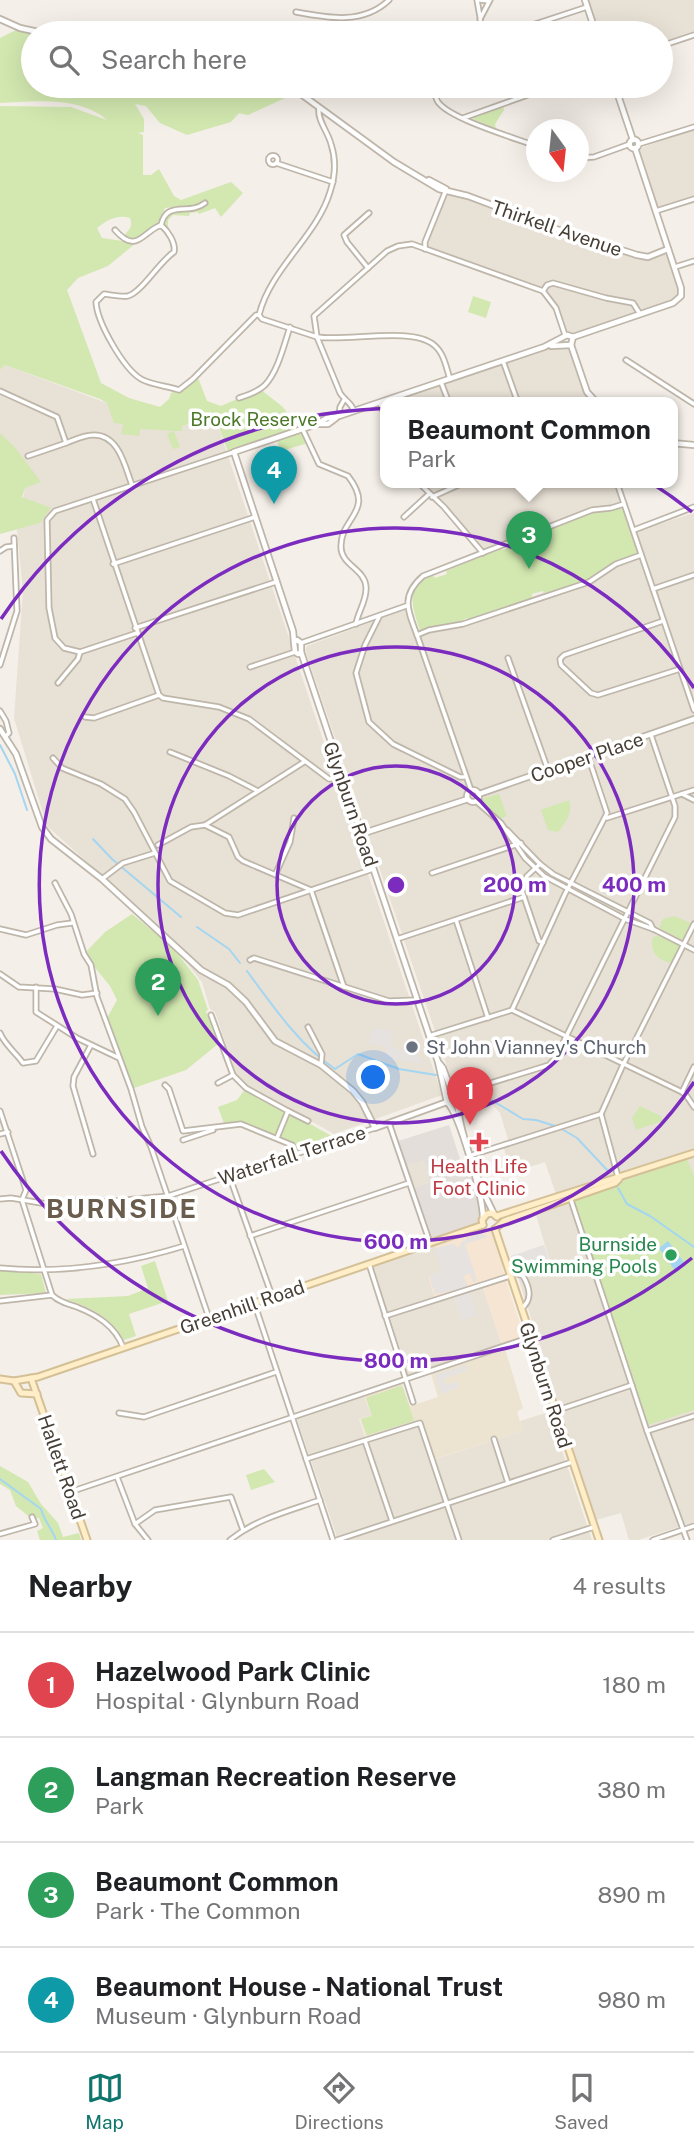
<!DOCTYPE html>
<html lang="en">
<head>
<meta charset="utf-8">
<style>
	:root { --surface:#fff; --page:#f2f2f2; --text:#202124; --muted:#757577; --line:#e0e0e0; --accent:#0f766e }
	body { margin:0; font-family:"Public Sans",sans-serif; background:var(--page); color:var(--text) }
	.compass { position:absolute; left:526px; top:119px; width:63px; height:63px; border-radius:50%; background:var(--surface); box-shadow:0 7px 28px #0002; rotate:165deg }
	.you { position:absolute; left:374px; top:1078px; width:24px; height:24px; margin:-18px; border:5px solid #fff; border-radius:50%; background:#1a73e8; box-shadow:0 0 0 10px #1a73e833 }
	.badge { display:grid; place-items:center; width:46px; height:46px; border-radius:50%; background:var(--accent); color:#fff; font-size:23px; font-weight:700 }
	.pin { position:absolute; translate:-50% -58px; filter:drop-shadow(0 2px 4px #0008) }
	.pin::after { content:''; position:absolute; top:37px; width:24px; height:21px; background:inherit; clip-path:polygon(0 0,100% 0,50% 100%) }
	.popup { position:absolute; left:380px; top:397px; width:298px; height:91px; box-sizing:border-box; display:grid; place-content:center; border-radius:14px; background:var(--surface); filter:drop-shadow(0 2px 5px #0005); font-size:23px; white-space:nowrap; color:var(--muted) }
	.popup b { font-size:26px; color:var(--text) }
	.popup::after { content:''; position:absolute; left:50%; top:100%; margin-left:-14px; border:14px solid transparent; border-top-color:var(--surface) }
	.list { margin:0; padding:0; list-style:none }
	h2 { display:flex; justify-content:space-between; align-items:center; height:91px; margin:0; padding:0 28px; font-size:30px }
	h2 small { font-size:23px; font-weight:400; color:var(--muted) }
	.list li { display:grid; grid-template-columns:46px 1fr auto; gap:21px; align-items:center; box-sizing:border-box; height:105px; padding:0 28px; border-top:2px solid var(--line) }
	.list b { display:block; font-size:26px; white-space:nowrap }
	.list p { margin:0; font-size:23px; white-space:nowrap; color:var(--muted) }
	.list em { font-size:23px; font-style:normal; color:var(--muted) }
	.icon { flex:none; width:38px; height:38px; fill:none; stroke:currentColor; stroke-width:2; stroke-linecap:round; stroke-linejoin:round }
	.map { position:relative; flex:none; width:694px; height:1540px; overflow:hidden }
	.search { position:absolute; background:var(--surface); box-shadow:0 7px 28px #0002; left:21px; right:21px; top:21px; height:77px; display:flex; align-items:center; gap:18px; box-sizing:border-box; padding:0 24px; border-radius:38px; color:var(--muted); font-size:26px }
	.sheet { height:511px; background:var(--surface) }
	nav { display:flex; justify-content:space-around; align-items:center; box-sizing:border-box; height:98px; border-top:2px solid var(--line); background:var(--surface); font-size:19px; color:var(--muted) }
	nav a { display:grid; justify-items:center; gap:4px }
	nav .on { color:var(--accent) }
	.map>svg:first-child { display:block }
	.residential { fill:#e8e1d6 }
	.commercial { fill:#f6e5d3 }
	.industrial { fill:#e3ded9 }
	.education { fill:#ede3d1 }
	.green { fill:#d2e8b0 }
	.parking { fill:#e5e2df }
	.water { fill:#a4d6f1 }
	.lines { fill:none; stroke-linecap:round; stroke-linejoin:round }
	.stream { stroke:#a4d6f1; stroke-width:2 }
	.minor-casing { stroke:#bfb6aa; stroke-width:7 }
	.tertiary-casing { stroke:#bfb6aa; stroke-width:8 }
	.secondary-casing { stroke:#d4c097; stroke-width:9 }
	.minor { stroke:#fff; stroke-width:3.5 }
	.tertiary { stroke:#fff; stroke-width:4.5 }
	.secondary { stroke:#ffeec7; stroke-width:5 }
	.ring { fill:none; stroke:#7b2cbf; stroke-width:3.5 }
	.worship-dot { fill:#6b7280; stroke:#fff; stroke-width:2.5 }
	.health-dot { fill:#e0444e; stroke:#fff; stroke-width:2.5 }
	.leisure-dot { fill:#2e9e5b; stroke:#fff; stroke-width:2.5 }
	.labels { text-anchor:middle; stroke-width:7; stroke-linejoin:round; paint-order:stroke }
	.street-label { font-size:19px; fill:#473f36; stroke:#fff }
	.park-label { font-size:19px; fill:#4c7929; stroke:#fff }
	.worship-label { font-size:19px; fill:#5b616d; stroke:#fff; text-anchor:start }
	.health-label { font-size:19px; fill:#be3a42; stroke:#fff }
	.leisure-label { font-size:19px; fill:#27864d; stroke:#fff; text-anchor:end }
	.district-label { font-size:26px; font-weight:bold; letter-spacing:2px; fill:#6a5d4d; stroke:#fff }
	.centre { fill:#7b2cbf; stroke:#fff; stroke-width:3.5 }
	.ring-label { font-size:21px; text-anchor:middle; font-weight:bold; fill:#7b2cbf; stroke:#fff; stroke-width:7; stroke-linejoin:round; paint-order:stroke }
</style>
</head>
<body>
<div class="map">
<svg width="694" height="1540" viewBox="0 0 694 1540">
	<rect width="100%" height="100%" fill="#f4efe8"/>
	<g class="residential">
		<path d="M 585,0 L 694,0 L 694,35 L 661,46 L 661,33 L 596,33 Z"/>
		<path d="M 694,129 L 694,196 L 658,209 L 638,149 Z"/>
		<path d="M 447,191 L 642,257 L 666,254 L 679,293 L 676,298 L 643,310 L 634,301 L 607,296 L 555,281 L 550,281 L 541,287 L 428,248 L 426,243 Z"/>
		<path d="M 552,285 L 603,300 L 629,304 L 635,312 L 574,334 L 566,330 L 559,309 L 548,292 L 548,287 Z"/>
		<path d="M 571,345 L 587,392 L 597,403 L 386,403 L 385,419 L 380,403 L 544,347 Z"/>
		<path d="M 5,365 L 182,431 L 182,426 L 215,417 L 442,1095 L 334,1134 L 247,1085 L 235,1072 L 215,1012 L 210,1009 L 202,982 L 152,920 L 47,826 L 14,718 L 23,591 L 17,530 L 25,488 L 40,482 L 14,446 L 0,433 L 0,370 Z"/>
		<path d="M 419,483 L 617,483 L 624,504 L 597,509 L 483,553 L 444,507 Z"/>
		<path d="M 694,513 L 694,1522 L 638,1540 L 629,1540 L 621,1513 L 596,1520 L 517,1274 L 550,1262 L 536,1215 L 560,1206 L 545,1162 L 511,1173 L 504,1148 L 508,1139 L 500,1113 L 491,1103 L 462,1110 L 305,650 L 307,646 L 407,609 L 417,635 L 456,626 L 641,555 L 634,532 Z"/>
		<path d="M 424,1159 L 431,1182 L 411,1189 L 403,1166 Z"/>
		<path d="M 434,1242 L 443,1271 L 430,1275 L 453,1294 L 462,1320 L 469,1289 L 482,1285 L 502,1346 L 408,1376 L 385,1316 L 369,1264 Z"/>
		<path d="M 364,1396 L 371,1415 L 359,1419 L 367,1443 L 418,1426 L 430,1461 L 523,1431 L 520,1421 L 549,1412 L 592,1540 L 338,1540 L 297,1419 Z"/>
	</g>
	<path class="commercial" d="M 483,1225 L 489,1230 L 495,1229 L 505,1278 L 525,1339 L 502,1346 L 482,1285 L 435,1300 L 428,1276 L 442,1271 L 434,1242 Z"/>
	<path class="industrial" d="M 449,1125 L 462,1165 L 468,1164 L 480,1201 L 483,1225 L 430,1243 L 411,1189 L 431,1182 L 424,1160 L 403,1166 L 395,1142 Z"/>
	<path class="education" d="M 505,1349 L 523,1408 L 517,1412 L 523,1431 L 435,1459 L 422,1419 L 366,1437 L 360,1419 L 371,1415 L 365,1396 L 402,1383 L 410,1406 L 438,1397 L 431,1374 Z"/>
	<g class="green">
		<path d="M 103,26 L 148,29 L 160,33 L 33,33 L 33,86 L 266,86 L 285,98 L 248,115 L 239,113 L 231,122 L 187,135 L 160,123 L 146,106 L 135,104 L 144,119 L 144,132 L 138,133 L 143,135 L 143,175 L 151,175 L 159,169 L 174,196 L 181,200 L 231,182 L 243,193 L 221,217 L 215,208 L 199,214 L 198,212 L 190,213 L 189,216 L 173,215 L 168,220 L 168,228 L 163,222 C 164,218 165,214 169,212 C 175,209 198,209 207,206 L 207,200 L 202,200 L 200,204 L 165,208 L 158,223 L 140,240 L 124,238 C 125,231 134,230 130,218 C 117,214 107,220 97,228 L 102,238 L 136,243 L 108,266 L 78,278 L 67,290 L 101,383 L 129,398 L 160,407 L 169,399 L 171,393 L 179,390 L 197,375 L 207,401 L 221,406 L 260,389 L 283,407 L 299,430 L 302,429 L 308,443 L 281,451 L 276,438 L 229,454 L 215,417 L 182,426 L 182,431 L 174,431 L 180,447 L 173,449 L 167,434 L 174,431 L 141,429 L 141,427 L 139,436 L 121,434 L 123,424 L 114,423 L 107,403 L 100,399 L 5,365 L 0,370 L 0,106 L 71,107 L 107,120 C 81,96 34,101 0,103 L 0,38 L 20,28 L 43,33 Z"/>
		<path d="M 503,106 L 504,110 L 495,124 L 496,129 L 473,119 L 475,116 Z"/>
		<path d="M 473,296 L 491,302 L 486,318 L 468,312 Z"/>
		<path d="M 0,433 L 14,446 L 41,482 L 25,488 L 22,497 L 51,508 L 40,523 L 0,534 Z"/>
		<path d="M 620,508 L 624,510 L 639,555 L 615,563 L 582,583 L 544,593 L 543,591 L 532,594 L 532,598 L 468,621 L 467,618 L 455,624 L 420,631 C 413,609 403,584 433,575 L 435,578 L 447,574 L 446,571 L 501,548 L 502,550 L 540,536 L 540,532 L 593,512 Z"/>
		<path d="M 499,794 L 507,816 L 499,819 L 480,799 Z"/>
		<path d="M 569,800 C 573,813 566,822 558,832 L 548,830 L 541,810 Z"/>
		<path d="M 132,914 L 173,948 L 198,980 L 208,1010 L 206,1011 L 218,1044 L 186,1070 L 131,1089 L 106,1020 L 117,1000 L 110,986 L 84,954 L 105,932 Z"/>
		<path d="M 674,916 L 691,923 L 683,940 L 659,928 L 663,919 Z"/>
		<path d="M 658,936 L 679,945 L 679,950 L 672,963 C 658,961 649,952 653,937 Z"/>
		<path d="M 246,1088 L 337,1139 L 296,1152 L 292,1145 L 242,1124 L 225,1126 L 218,1107 L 237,1100 Z"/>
		<path d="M 640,1106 L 661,1116 L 662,1121 L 636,1130 L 632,1118 Z"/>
		<path d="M 687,1159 L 694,1176 L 694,1410 L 648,1425 L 573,1198 Z"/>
		<path d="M 155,1261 L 168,1301 L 129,1314 L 136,1336 L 124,1340 C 108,1315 93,1309 66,1299 L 128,1296 L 148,1288 L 141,1266 Z"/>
		<path d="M 0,1270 L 41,1274 L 46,1293 L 0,1295 Z"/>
		<path d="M 400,1386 L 403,1388 L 414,1421 L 367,1435 L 361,1419 L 372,1416 L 366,1398 Z"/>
		<path d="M 0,1466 L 28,1482 L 41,1504 L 58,1523 L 63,1537 L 79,1533 L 81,1540 L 40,1540 L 37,1531 L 43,1528 L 39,1518 L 32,1519 L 16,1506 L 10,1490 L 0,1484 Z"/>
		<path d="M 264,1469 L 275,1482 L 251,1490 L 246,1475 Z"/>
	</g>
	<g class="parking">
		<path d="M 372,1028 L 393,1031 L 391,1048 L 414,1052 L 424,1064 L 385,1058 L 387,1046 L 369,1044 Z"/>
		<path d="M 482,1233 L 487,1237 L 465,1244 L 477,1281 L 473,1282 L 470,1273 L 464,1276 L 477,1315 L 462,1320 L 452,1291 L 435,1294 L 429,1275 L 442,1271 L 435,1248 L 454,1244 L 456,1247 L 460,1247 L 460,1244 L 469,1237 Z"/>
		<path d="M 544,1245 L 549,1260 L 520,1270 L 515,1266 L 511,1256 Z"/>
		<path d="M 466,1365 L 468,1370 L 444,1379 L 446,1385 L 458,1381 L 460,1387 L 441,1394 L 435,1375 Z"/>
	</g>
	<path class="water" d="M 668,1241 L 686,1265 L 676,1272 L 659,1248 Z"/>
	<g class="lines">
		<g class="stream">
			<path d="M 0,745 L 15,774 L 27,810"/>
			<path d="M 93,839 L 112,859 L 181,917"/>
			<path d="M 197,927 L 229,949 L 240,963"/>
			<path d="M 247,971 C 272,1005 300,1046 335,1069 L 358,1054 L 399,1069 L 436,1075"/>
			<path d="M 450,1078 L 475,1097 L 493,1101 L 523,1119 L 536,1120 L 555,1126"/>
			<path d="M 560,1128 L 577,1138 L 608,1171"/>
			<path d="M 618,1188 L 627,1204 L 650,1216 L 694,1247"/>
			<path d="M 75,1198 L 83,1211"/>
			<path d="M 0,1479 L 41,1509 C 44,1521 52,1528 56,1540"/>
		</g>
		<g class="minor-casing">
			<g id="minor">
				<path d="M 477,0 L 480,17"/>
				<path d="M 480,0 L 489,1"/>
				<path d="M 296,12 C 328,18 363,25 389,0"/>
				<path d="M 483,33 L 480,19 L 490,0"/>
				<path d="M 508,33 L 587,7"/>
				<path d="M 661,46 L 694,35"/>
				<path d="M 432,86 C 434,91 435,97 438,102 C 450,119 515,138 536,146"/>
				<path d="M 305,95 L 311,86"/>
				<path d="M 319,108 C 317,120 328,132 331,144 C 336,159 335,177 330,192 C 317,236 270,269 259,315 L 262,319 L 317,337 L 340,393 C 344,400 351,402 354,411"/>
				<path d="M 463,118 L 553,86"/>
				<path d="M 639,144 L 694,127"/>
				<circle cx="273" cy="160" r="4.5"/>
				<path d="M 578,158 L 594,157 L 630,144"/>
				<path d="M 276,163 L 333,182"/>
				<path d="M 656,211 L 694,199"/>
				<path d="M 161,225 C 167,199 189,216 205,203"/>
				<path d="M 115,230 C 137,255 142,232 161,225 C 168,231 176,243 174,252 C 159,262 142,292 128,296 C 120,297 112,295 104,294 L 96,302 C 97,322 123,368 141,379 C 152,385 167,386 179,390 L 193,379 L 256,315 L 259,315"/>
				<path d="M 425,249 L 425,242 L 446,190"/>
				<path d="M 675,267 L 694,261"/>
				<path d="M 368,268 L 347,242 L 344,235 L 369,213"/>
				<path d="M 543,291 L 547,285 L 553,283 L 606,298 L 633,303 L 640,314"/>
				<path d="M 626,360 L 694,404"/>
				<path d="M 503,361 L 518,403"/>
				<path d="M 450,379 C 446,367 444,353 434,345 C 412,326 346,342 317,337 L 314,316 L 387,251 L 398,246 L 412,244 L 543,291 L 556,308 L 565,335"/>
				<path d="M 441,382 L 449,403"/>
				<path d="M 0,391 L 57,417 L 66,443 C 74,440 84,435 93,435 C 119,434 125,467 132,485"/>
				<path d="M 239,398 C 248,395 258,392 265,385 C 278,371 284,345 290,327"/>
				<path d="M 380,403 L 386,419"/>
				<path d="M 339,416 L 340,407 L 344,400"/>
				<path d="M 303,430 L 319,464 L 348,476 C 376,512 340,517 341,547 C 341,565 365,569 366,587 C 367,601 358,611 356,624"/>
				<path d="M 28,456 L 66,443"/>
				<path d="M 419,483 L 444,507 L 483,553"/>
				<path d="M 617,483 L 694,710"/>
				<path d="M 432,497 L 463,483"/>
				<path d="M 93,499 L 159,695 L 163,698 L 219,707 L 249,719 L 329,779 L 342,778"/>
				<path d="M 624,504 L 611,508 L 592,510 L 423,576 C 400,596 408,611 417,635 L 429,630 L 463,624 L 589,582 L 616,564 L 641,555"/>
				<path d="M 404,517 L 429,494"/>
				<path d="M 634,530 L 694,507"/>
				<path d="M 0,551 L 6,547 L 14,546"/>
				<path d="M 113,564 L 255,517"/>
				<path d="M 653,589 L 694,575"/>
				<path d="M 379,617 L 365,645 L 356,673 L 369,722 L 393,744 L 460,777 L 464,777"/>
				<path d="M 663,621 L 564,655 L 560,659 L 561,665 L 591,693 L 598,695 L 680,669"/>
				<path d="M 135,628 L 276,582"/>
				<path d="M 137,633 L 80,652 L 64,648 L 55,638 L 49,608 L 47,520 L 55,511 L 234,452"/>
				<path d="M 417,635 L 471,790"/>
				<path d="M 301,643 L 406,606"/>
				<path d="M 508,658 L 548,770"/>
				<path d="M 0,665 L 17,611 L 14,538"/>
				<path d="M 250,667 L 295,652"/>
				<path d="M 58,683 L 78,659 L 80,652"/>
				<path d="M 0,711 L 6,721 L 9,733 L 6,736"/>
				<path d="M 85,717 L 94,718 L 159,695"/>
				<path d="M 170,752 L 229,776 L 256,790"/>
				<path d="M 53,758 L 62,768 L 101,784 L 125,799 L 134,812 L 170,881 L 225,913 L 238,915 L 373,869"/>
				<path d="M 682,794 L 694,800"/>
				<path d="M 477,802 L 501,823 L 525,858 L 544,876 L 625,919 L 653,929 L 694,950"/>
				<path d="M 607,818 L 694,790"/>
				<path d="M 205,825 L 229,837 L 238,857 L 243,861 L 311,890 L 344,987"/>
				<path d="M 507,830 L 540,864 L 553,874 L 650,923 L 653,929"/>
				<path d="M 158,845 L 191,827 L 205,825 L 304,762"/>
				<path d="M 540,864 L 527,876 L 521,888 L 539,941 L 543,943"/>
				<path d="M 276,873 L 290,842 L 294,818"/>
				<path d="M 432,873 L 521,843"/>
				<path d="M 102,879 L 123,863 L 155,853"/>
				<path d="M 55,883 L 71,914 L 84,954 L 91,965 L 97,997 L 131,1089 L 142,1127 L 151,1147 L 209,1318"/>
				<path d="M 456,920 L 488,1018"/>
				<path d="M 0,929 L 26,935 L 57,925 L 72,923"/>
				<path d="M 397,939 L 524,897"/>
				<path d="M 250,960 L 254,958 L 389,1001 L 417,1000"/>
				<path d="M 0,974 L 19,987 L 55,989 L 82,995 L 97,993"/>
				<path d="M 36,987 L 36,1012 L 77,1038 L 119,1058"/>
				<path d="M 512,1010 L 682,1092 L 686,1095 L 694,1107"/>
				<path d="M 211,1015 L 233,1075 L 246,1088 L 288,1111 L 277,1138"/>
				<path d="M 308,1027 L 322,1054 L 321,1065"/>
				<path d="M 0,1033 C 4,1044 17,1054 23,1063 L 36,1061 L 57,1026"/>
				<path d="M 429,1036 L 512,1010 L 565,894 L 602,823 L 607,813 L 588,756"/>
				<path d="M 91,1045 L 74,1077 L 73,1086 L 93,1154"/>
				<path d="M 218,1083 L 233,1075"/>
				<path d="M 165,1085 L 169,1089 L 183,1131 L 241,1124 L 292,1145 L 296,1152"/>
				<path d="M 682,1092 L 694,1067"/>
				<path d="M 456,1097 L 471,1089 L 549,1065 L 556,1057 L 675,817 L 675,806 L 651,735"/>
				<path d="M 0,1111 L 26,1190 L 22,1200 L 52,1295"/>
				<path d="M 288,1111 L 308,1121"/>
				<path d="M 389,1123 L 430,1243"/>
				<path d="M 0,1134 L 8,1132"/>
				<path d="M 183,1140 L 213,1130"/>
				<path d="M 469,1156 L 601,1114"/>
				<path d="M 229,1175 L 272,1296"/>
				<path d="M 618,1177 L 601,1114 L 622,1067 L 694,924"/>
				<path d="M 570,1197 L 647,1431 L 687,1540"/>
				<path d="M 0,1199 L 11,1198 L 65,1207"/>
				<path d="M 93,1203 L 168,1196 L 375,1128"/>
				<path d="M 250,1236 L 409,1183"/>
				<path d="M 369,1264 L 413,1402"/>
				<path d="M 0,1268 C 62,1274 125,1264 184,1246"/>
				<path d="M 509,1271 L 523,1276 C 530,1288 533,1300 521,1309"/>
				<path d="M 0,1301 L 52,1295 C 59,1302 68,1304 77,1307 C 97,1315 115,1326 123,1347"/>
				<path d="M 254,1302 L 333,1540"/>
				<path d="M 385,1316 L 510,1276"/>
				<path d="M 555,1411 L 632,1385"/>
				<path d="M 119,1413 L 144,1417 L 276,1372"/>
				<path d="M 647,1431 L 694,1416"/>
				<path d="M 494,1439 L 508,1483"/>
				<path d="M 365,1441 L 392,1521"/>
				<path d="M 306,1459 L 420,1423 L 459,1540"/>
				<path d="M 117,1477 L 135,1524 L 148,1540"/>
				<path d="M 70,1492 L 531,1337"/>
				<path d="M 135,1524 L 155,1510 L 231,1497 L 243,1530"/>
				<path d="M 0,1534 L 35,1524 L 32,1517"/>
				<path d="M 230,1540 C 256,1519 289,1511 320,1500"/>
				<path d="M 337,1540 L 572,1462"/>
				<path d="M 553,1540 L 594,1527"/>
				<path d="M 653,1540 L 694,1526"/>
			</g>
		</g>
		<g class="tertiary-casing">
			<g id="tertiary">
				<path d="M 585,0 L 596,33"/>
				<path d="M 0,19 L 20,28 L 43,33 L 103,26 L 148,29 L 160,33"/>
				<path d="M 290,86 L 394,162 L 439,189 L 468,196 L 556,229 L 637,255 L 648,257 L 668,249"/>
				<path d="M 615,86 L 633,140"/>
				<circle cx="634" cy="144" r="4.5"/>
				<path d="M 429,180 L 446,189"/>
				<path d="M 573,337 L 673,303 L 681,296 L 681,288 L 635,148"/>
				<path d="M 571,345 L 587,392 L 597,403"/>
				<path d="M 551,346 L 571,345"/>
				<path d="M 318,424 L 328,424 L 336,418"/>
				<path d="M 672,443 L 694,445"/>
				<path d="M 297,640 L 301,643 L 301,653 L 298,654 L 295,652 L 294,642 Z"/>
				<path d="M 294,642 L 293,631 L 234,452 L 317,424 L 327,418 L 339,416 L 544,347 L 567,335 L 573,337 L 571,345"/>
				<path d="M 301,652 L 438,1062 L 447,1102"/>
				<path d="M 0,729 L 16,754 L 42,827 L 51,839 L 102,879 L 201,970 L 228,985 L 246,1002 L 275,1041 L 321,1065 L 353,1091 L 362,1102 L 375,1128 L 447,1102"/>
				<circle cx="473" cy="796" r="6"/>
				<path d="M 479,794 L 694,719"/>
				<path d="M 361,834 L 468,799"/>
				<path d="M 439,1063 L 443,1068 L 453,1095"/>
				<path d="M 453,1095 L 457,1098 C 458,1130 479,1185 494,1214"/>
				<path d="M 447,1102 C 460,1115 483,1198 483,1218"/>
			</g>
		</g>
		<g class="secondary-casing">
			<g id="secondary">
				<path d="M 497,1216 L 694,1153"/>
				<path d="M 483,1225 L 482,1220 L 487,1214 L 492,1213 L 497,1217"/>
				<path d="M 495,1229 L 599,1540"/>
				<path d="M 495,1229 L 504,1221 L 615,1183 L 619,1179"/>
				<path d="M 31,1378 L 87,1540"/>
				<path d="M 0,1379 L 14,1381 L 38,1377 L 483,1225"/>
				<path d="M 14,1381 L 21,1393 L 37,1394"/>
			</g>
		</g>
		<use href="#minor" class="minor"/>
		<use href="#tertiary" class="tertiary"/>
		<use href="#secondary" class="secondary"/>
	</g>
	<g class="ring">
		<circle cx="396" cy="885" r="119"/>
		<circle cx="396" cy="885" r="238"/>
		<path d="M694 1082A357 357 0 1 1 694 688"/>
		<path d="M692 1258A476 476 0 0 1 1 1151M1 619A476 476 0 0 1 692 512"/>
	</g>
	<circle class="worship-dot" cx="412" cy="1047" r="7"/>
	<path class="health-dot" d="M475.5 1131.5h7v7h7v7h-7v7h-7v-7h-7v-7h7z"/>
	<circle class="leisure-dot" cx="671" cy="1255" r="7"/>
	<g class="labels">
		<g class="street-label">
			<text transform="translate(557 228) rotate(19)" y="7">Thirkell Avenue</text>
			<text transform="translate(587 757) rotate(-19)" y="7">Cooper Place</text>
			<text transform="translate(351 804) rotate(71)" y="7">Glynburn Road</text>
			<text transform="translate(292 1155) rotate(-18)" y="7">Waterfall Terrace</text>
			<text transform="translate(242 1307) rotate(-19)" y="7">Greenhill Road</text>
			<text transform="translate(546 1385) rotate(72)" y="7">Glynburn Road</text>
			<text transform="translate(62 1467) rotate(71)" y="7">Hallett Road</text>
		</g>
		<g class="park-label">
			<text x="254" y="426">Brock Reserve</text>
		</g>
		<g class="worship-label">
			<text x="426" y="1054">St John Vianney's Church</text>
		</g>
		<g class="health-label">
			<text x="479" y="1173">Health Life<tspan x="479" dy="22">Foot Clinic</tspan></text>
		</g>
		<g class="leisure-label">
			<text x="657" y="1251">Burnside<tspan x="657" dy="22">Swimming Pools</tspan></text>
		</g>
		<g class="district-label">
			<text x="122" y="1218">BURNSIDE</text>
		</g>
	</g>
	<circle cx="396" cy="885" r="10" class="centre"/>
	<g class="ring-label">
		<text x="515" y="892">200 m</text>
		<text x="634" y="892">400 m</text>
		<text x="396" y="1249">600 m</text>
		<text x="396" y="1368">800 m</text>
	</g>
</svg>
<svg class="compass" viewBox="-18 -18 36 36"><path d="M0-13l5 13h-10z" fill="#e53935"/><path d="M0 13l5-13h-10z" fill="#757577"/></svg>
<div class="you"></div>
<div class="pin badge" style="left:470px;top:1125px;background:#e0444e">1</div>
<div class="pin badge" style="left:158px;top:1016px;background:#2e9e5b">2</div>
<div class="pin badge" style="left:529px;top:569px;background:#2e9e5b">3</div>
<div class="popup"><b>Beaumont Common</b>Park</div>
<div class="pin badge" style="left:274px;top:504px;background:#0f9aa8">4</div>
<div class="search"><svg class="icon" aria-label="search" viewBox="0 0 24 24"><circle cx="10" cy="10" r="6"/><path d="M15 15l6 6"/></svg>Search here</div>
</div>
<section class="sheet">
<h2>Nearby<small>4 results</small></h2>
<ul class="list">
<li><span class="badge" style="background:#e0444e">1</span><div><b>Hazelwood Park Clinic</b><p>Hospital · Glynburn Road</p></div><em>180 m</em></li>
<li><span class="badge" style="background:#2e9e5b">2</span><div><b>Langman Recreation Reserve</b><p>Park</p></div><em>380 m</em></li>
<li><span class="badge" style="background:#2e9e5b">3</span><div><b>Beaumont Common</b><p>Park · The Common</p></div><em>890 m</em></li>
<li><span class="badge" style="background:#0f9aa8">4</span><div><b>Beaumont House - National Trust</b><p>Museum · Glynburn Road</p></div><em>980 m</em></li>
</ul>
</section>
<nav>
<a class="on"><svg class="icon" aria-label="map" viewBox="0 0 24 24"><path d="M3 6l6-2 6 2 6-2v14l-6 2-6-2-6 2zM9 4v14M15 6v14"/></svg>Map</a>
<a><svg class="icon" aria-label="directions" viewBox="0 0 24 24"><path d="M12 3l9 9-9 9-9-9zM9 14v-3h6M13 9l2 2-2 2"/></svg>Directions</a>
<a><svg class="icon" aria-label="saved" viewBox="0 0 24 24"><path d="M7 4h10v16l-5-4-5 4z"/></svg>Saved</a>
</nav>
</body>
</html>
